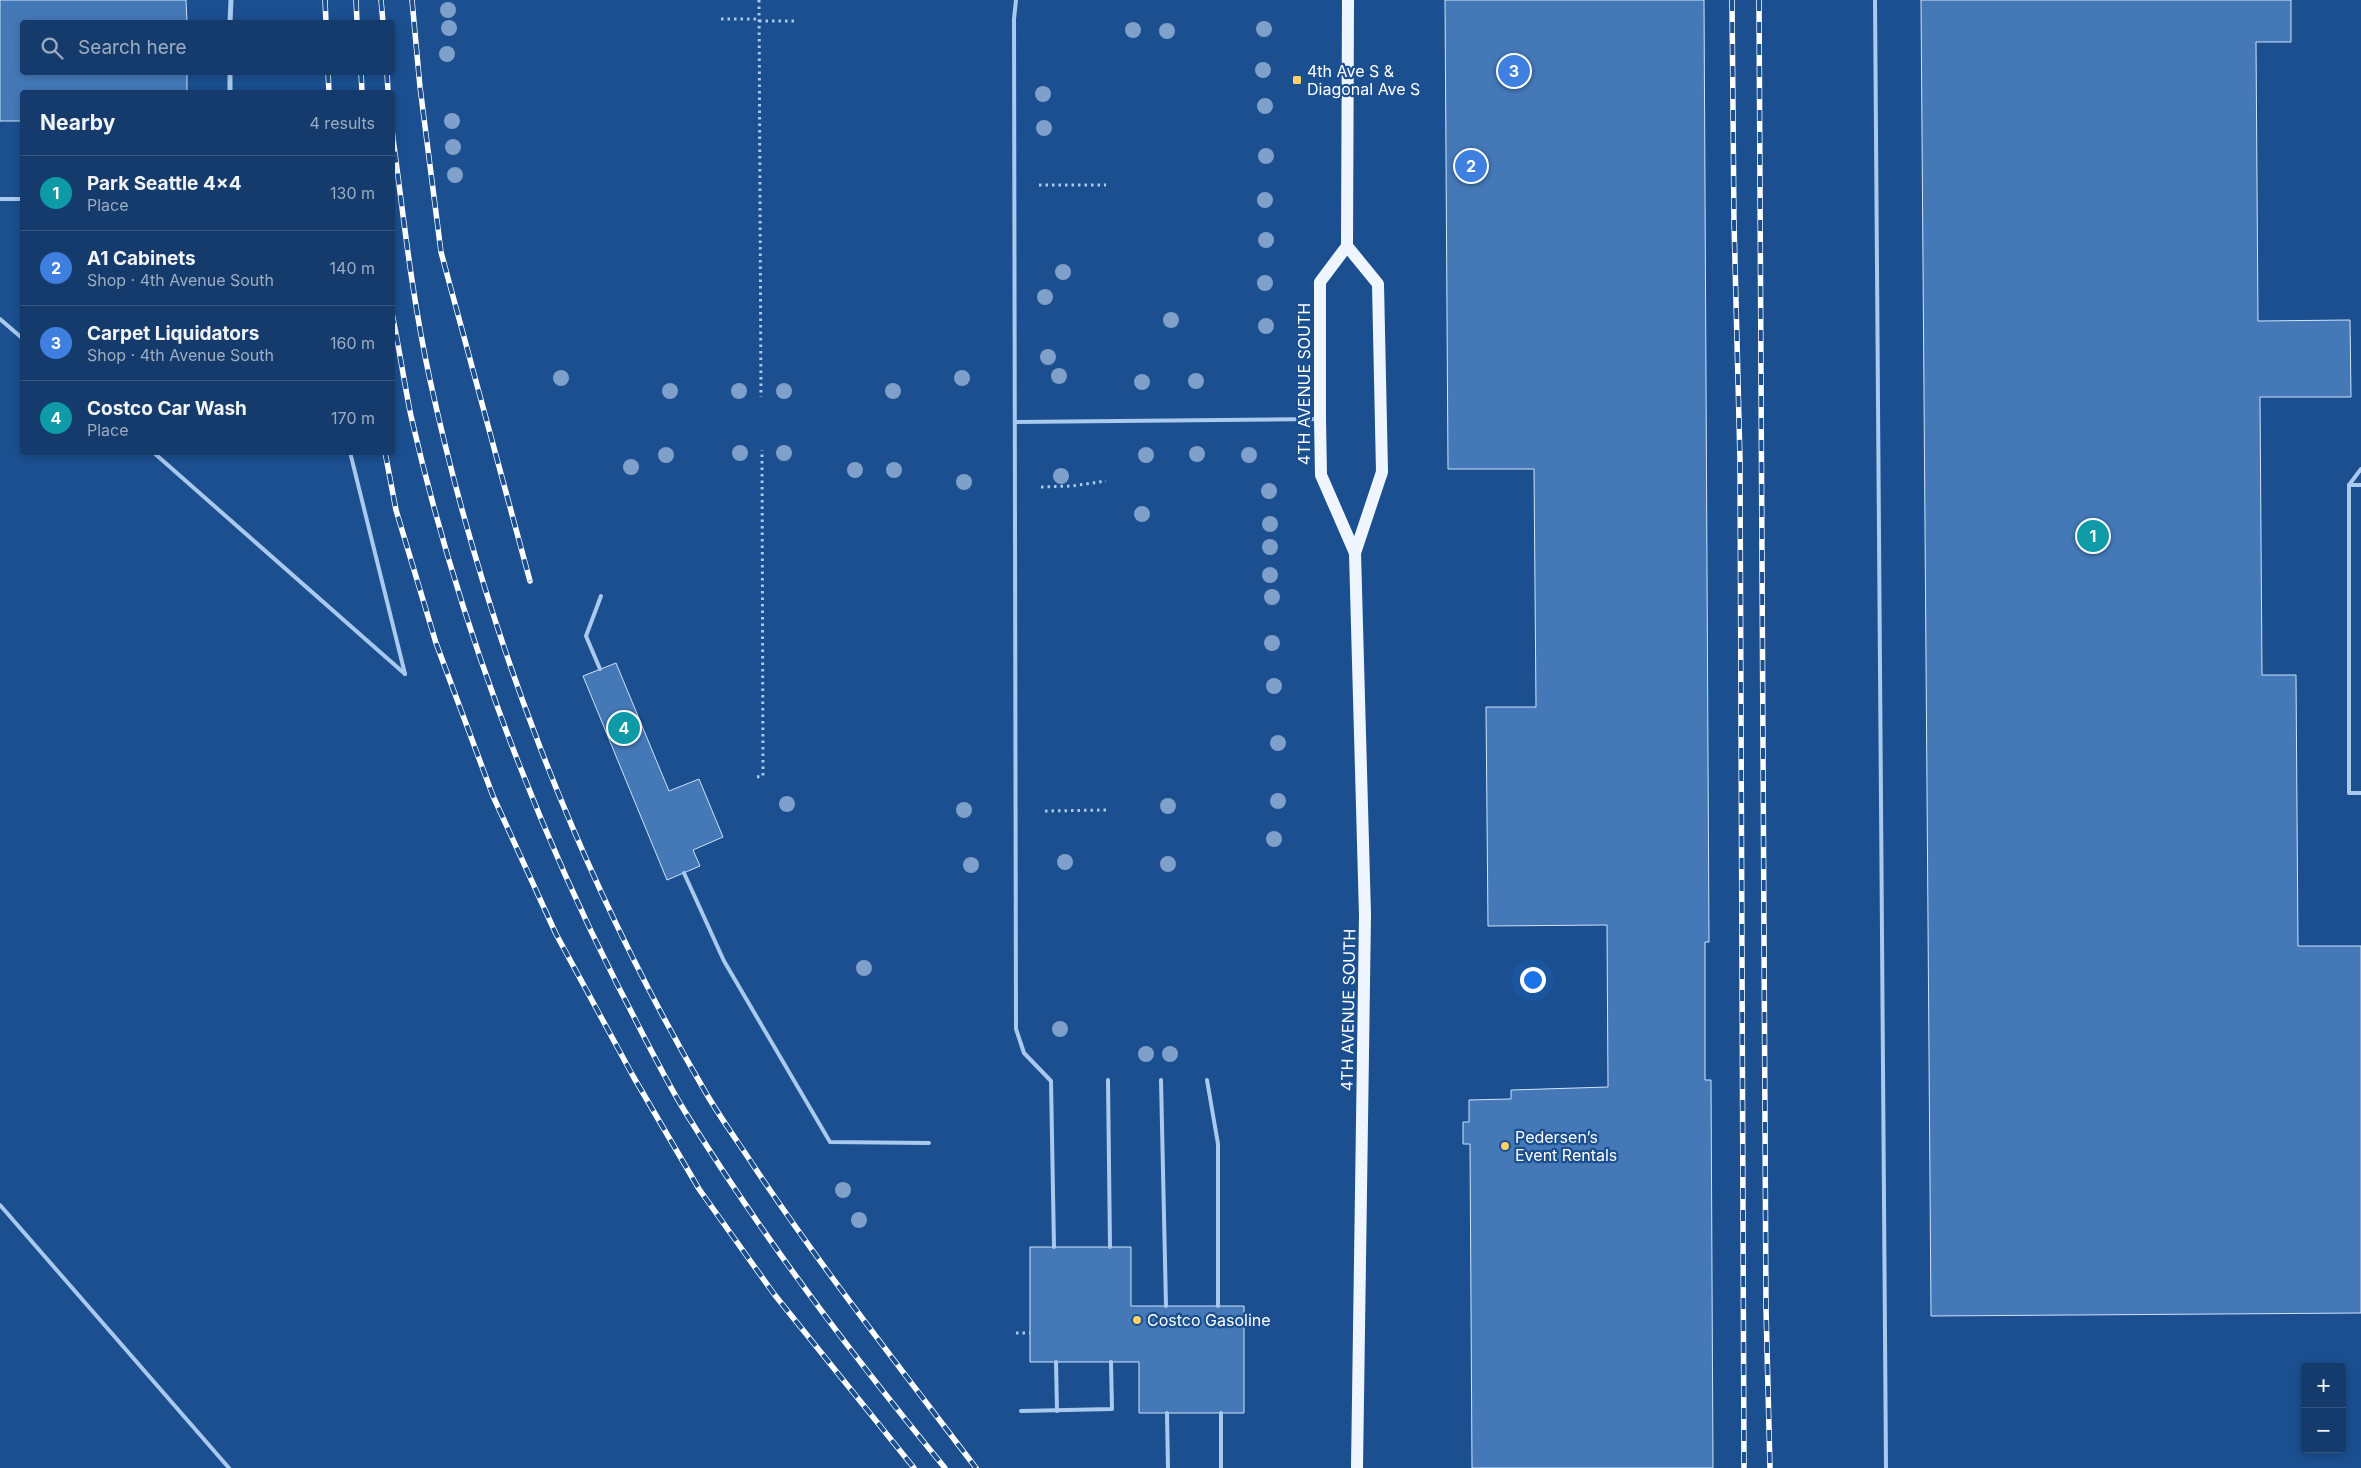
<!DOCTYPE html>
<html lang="en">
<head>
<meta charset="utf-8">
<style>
	:root { --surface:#143b6b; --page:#1d4271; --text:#f1f3f6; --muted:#9dadc1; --line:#33557e; --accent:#d6ab8b }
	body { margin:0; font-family:Inter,sans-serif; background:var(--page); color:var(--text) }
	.controls { position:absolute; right:15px; bottom:15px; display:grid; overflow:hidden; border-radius:5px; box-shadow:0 2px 8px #0003 }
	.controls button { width:45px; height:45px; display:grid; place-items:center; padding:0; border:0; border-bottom:1px solid var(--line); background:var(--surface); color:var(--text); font:25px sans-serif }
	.you { position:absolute; left:1532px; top:979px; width:18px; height:18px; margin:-12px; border:4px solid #fff; border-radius:50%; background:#1a73e8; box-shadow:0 0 0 8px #1a73e833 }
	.badge { display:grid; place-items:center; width:32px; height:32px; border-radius:50%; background:var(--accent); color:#fff; font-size:16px; font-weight:700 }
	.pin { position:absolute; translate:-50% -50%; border:2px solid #fff; box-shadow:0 1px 5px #0006 }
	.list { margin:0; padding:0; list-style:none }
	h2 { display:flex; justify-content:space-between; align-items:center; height:65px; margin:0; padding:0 20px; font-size:21px }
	h2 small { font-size:16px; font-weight:400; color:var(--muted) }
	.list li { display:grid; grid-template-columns:32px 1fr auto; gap:15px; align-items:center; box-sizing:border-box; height:75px; padding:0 20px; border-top:1px solid var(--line) }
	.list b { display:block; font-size:19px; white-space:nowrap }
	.list p { margin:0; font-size:16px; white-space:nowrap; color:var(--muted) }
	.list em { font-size:16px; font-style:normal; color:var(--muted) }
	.icon { flex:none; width:28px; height:28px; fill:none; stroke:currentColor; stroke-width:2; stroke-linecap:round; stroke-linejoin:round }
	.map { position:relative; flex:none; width:2361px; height:1468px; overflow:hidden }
	.search { position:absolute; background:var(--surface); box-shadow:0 2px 8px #0003; left:20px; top:20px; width:375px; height:55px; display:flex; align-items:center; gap:12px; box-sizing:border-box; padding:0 18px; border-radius:5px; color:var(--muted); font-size:19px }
	.panel { position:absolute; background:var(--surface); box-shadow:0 2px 8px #0003; left:20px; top:90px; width:375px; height:365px; border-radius:5px }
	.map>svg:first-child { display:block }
	.building { fill:#4478b7; stroke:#cfe3fa }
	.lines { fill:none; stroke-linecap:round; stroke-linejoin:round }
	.path { stroke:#a9c9ee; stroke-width:3; stroke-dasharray:2.5 4; stroke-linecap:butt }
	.lane { stroke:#a9c9ee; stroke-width:4 }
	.street { stroke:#a9c9ee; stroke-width:5 }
	.primary { stroke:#f0f6ff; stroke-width:12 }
	.rail-casing { stroke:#fff; stroke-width:5.5 }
	.rail { stroke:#1b4f8f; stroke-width:4; stroke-dasharray:11; stroke-linecap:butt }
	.tree { fill:#7ea0ca }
	.poi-dot { fill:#ffd166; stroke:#1b4f8f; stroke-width:2 }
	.labels { text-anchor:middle; stroke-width:4.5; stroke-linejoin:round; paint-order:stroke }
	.poi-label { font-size:16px; fill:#fff; stroke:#1b4f8f; text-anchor:start }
	.street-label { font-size:16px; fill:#fff; stroke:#1b4f8f }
</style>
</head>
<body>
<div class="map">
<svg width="2361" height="1468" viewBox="0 0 2361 1468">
	<rect width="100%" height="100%" fill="#1b4f8f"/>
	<g class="building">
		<path d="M 0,0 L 186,0 L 187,22 L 22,22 L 22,72 L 187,72 L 187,92 L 22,92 L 22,121 L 0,121 Z"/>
		<path d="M 1445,0 L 1704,0 L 1709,942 L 1705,942 L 1705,1080 L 1711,1080 L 1713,1468 L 1472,1468 L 1470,1144 L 1463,1144 L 1463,1122 L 1469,1122 L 1469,1100 L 1511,1099 L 1511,1090 L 1608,1087 L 1607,925 L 1488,926 L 1486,707 L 1536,707 L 1534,469 L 1448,469 Z"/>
		<path d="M 1921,0 L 2291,0 L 2291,42 L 2256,42 L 2258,321 L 2350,320 L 2351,397 L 2260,397 L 2262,675 L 2296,675 L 2298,946 L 2361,946 L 2361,1313 L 1931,1316 Z"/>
		<path d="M 616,663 L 669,791 L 699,779 L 723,837 L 693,850 L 700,866 L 667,880 L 583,676 Z"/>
		<path d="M 1030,1247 L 1131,1247 L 1131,1306 L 1244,1306 L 1244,1413 L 1139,1413 L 1139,1362 L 1030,1362 Z"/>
	</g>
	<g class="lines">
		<g class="path">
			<path d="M 759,0 L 761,397"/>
			<path d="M 721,19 L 759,19"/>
			<path d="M 759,21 L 797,21"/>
			<path d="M 1039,185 L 1106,185"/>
			<path d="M 1041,487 L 1072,486 L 1106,481"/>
			<path d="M 757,777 L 763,776 L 762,450"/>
			<path d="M 1045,811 L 1107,810"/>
			<path d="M 1016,1333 L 1030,1333"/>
		</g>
		<g class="lane">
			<path d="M 1016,0 L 1014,19 L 1016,1029 L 1024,1053 L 1051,1081 L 1054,1247"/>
			<path d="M 1875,0 L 1886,1468"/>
			<path d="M 0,199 L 22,199"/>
			<path d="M 0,319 L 22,338"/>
			<path d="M 1015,422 L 1317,419"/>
			<path d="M 153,452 L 405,674"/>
			<path d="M 350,452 L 405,674"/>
			<path d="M 2349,485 L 2361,469"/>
			<path d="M 2361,485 L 2349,485 L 2349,793 L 2361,793"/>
			<path d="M 600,669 L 586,636 L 601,596"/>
			<path d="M 684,873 L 724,961 L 830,1142 L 929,1143"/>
			<path d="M 1108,1080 L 1110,1247"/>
			<path d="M 1161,1080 L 1166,1306"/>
			<path d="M 1207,1080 L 1218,1144 L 1218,1306"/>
			<path d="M 0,1205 L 229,1468"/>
			<path d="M 1056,1362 L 1057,1411"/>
			<path d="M 1021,1411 L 1112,1409 L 1111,1362"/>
			<path d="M 1167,1413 L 1168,1468"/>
			<path d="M 1221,1413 L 1221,1468"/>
		</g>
		<g class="street">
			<path d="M 230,22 L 231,0"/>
			<path d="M 230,92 L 230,72"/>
		</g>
		<g class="primary">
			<path d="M 1348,0 L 1347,246 L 1320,282 L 1320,419 L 1321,475 L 1355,553"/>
			<path d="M 1347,246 L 1378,284 L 1382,472 L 1355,553 L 1365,915 L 1357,1468"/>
		</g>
		<g class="rail-casing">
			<g id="rail">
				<path d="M 325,0 L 326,22"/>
				<path d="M 356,0 L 357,22"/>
				<path d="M 381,0 L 383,22"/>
				<path d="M 412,0 L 420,87 L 441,252 L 530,581"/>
				<path d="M 1732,0 L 1734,222 L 1740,460 L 1744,1468"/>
				<path d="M 1759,0 L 1766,1308 L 1770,1468"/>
				<path d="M 328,72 L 329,92"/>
				<path d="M 361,72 L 362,92"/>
				<path d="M 387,72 L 388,92"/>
				<path d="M 392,130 C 403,213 412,298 430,380 C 485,630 577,873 706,1093 C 721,1119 739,1143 755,1168 C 824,1271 901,1369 976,1468"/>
				<path d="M 392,313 C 399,347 404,382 411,416 C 455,608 528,808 617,984 C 639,1026 660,1070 684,1110 C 762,1236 851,1354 945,1468"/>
				<path d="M 385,452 L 396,510 L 436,643 L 493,796 L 556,934 L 633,1076 L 699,1189 L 774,1294 L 914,1468"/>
			</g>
		</g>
		<use href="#rail" class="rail"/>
	</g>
	<g class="tree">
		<circle cx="448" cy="10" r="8"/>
		<circle cx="449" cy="28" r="8"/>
		<circle cx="1264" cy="29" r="8"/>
		<circle cx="1133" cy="30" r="8"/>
		<circle cx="1167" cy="31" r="8"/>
		<circle cx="447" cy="54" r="8"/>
		<circle cx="1263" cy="70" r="8"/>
		<circle cx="1043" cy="94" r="8"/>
		<circle cx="1265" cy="106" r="8"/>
		<circle cx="452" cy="121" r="8"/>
		<circle cx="1044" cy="128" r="8"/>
		<circle cx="453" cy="147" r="8"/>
		<circle cx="1266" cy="156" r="8"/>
		<circle cx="455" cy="175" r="8"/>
		<circle cx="1265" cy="200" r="8"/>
		<circle cx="1266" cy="240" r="8"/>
		<circle cx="1063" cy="272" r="8"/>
		<circle cx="1265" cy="283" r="8"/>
		<circle cx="1045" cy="297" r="8"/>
		<circle cx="1171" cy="320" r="8"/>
		<circle cx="1266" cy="326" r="8"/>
		<circle cx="1048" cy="357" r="8"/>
		<circle cx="1059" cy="376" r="8"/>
		<circle cx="561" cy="378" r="8"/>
		<circle cx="962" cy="378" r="8"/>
		<circle cx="1196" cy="381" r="8"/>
		<circle cx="1142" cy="382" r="8"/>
		<circle cx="670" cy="391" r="8"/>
		<circle cx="739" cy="391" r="8"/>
		<circle cx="784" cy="391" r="8"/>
		<circle cx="893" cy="391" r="8"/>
		<circle cx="740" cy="453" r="8"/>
		<circle cx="784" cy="453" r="8"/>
		<circle cx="1197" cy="454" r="8"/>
		<circle cx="666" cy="455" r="8"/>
		<circle cx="1146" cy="455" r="8"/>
		<circle cx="1249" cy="455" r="8"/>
		<circle cx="631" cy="467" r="8"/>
		<circle cx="855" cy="470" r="8"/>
		<circle cx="894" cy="470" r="8"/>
		<circle cx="1061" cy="476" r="8"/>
		<circle cx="964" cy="482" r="8"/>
		<circle cx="1269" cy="491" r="8"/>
		<circle cx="1142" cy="514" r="8"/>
		<circle cx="1270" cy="524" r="8"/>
		<circle cx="1270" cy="547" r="8"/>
		<circle cx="1270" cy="575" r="8"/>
		<circle cx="1272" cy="597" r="8"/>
		<circle cx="1272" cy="643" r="8"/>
		<circle cx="1274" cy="686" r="8"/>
		<circle cx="1278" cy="743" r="8"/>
		<circle cx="1278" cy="801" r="8"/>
		<circle cx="787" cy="804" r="8"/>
		<circle cx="1168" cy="806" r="8"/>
		<circle cx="964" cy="810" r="8"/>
		<circle cx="1274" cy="839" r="8"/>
		<circle cx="1065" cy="862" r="8"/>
		<circle cx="1168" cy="864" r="8"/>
		<circle cx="971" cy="865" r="8"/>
		<circle cx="864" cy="968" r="8"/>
		<circle cx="1060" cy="1029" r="8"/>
		<circle cx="1146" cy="1054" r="8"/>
		<circle cx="1170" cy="1054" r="8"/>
		<circle cx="843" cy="1190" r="8"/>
		<circle cx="859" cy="1220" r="8"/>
	</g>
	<g class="poi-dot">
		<rect x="1292" y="75" width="10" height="10" rx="2.5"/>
		<circle cx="1505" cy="1146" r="5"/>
		<circle cx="1137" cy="1320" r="5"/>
	</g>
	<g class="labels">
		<g class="poi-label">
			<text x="1307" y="77">4th Ave S &amp;<tspan x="1307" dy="18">Diagonal Ave S</tspan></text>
			<text x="1515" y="1143">Pedersen’s<tspan x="1515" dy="18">Event Rentals</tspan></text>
			<text x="1147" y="1326">Costco Gasoline</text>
		</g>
		<g class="street-label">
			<text transform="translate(1304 384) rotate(-90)" y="6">4TH AVENUE SOUTH</text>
			<text transform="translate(1348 1010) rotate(-89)" y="6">4TH AVENUE SOUTH</text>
		</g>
	</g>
</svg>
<div class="controls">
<button>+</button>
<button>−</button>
</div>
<div class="you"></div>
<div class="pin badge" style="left:2093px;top:536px;background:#0f9aa8">1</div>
<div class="pin badge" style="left:1471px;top:166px;background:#3f7fe0">2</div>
<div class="pin badge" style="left:1514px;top:71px;background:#3f7fe0">3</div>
<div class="pin badge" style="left:624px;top:728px;background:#0f9aa8">4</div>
<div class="search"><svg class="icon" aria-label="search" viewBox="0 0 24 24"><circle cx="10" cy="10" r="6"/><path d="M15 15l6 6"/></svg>Search here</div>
<section class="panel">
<h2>Nearby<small>4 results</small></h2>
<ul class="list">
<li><span class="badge" style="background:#0f9aa8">1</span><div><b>Park Seattle 4x4</b><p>Place</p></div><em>130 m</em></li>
<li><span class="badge" style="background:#3f7fe0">2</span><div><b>A1 Cabinets</b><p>Shop · 4th Avenue South</p></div><em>140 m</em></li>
<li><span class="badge" style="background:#3f7fe0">3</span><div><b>Carpet Liquidators</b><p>Shop · 4th Avenue South</p></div><em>160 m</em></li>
<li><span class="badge" style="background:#0f9aa8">4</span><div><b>Costco Car Wash</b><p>Place</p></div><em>170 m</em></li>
</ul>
</section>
</div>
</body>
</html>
